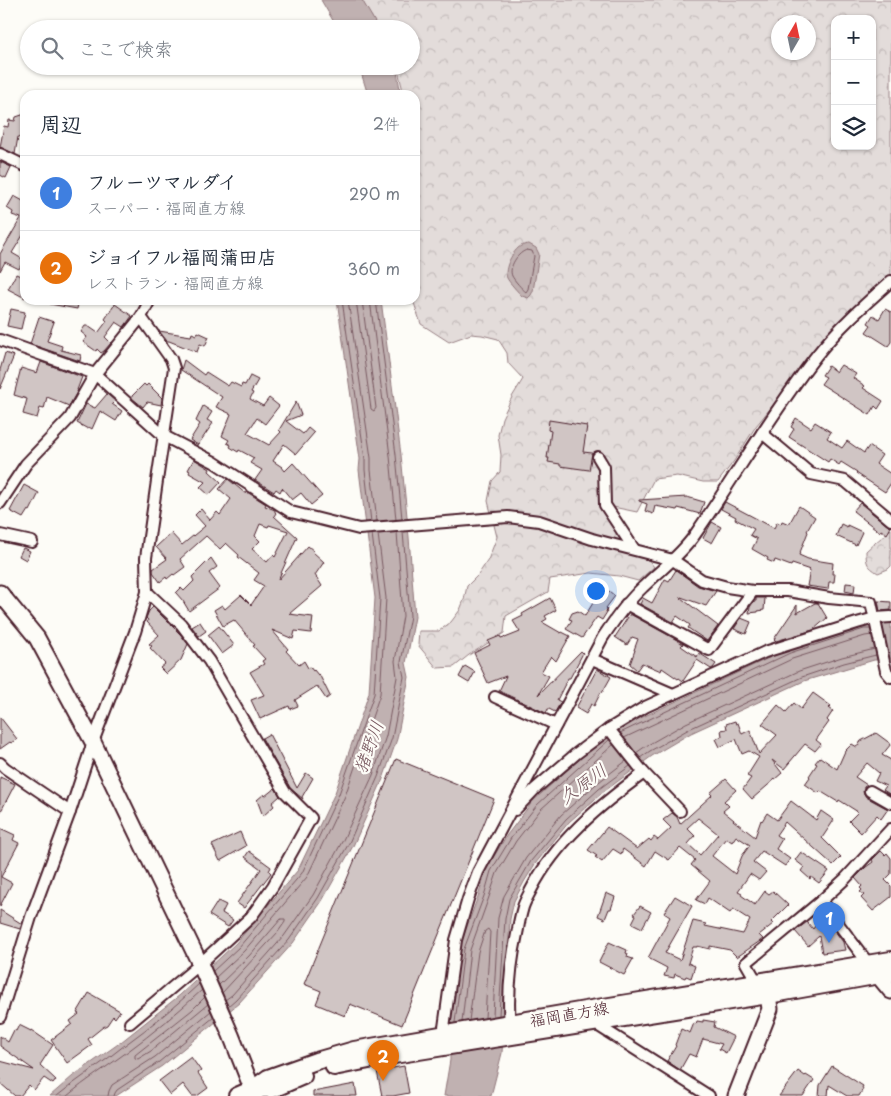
<!DOCTYPE html>
<html lang="ja">
<head>
<meta charset="utf-8">
<style>
	:root { --surface:#fff; --page:#f6f6f7; --text:#1f2937; --muted:#747a83; --line:#e0e1e3; --accent:#0b8043 }
	body { margin:0; font-family:"Playpen Sans","Klee One",sans-serif; background:var(--page); color:var(--text) }
	.controls { position:absolute; right:15px; top:15px; display:grid; overflow:hidden; border-radius:10px; box-shadow:0 1px 4px #0004 }
	.controls button { width:45px; height:45px; display:grid; place-items:center; padding:0; border:0; border-bottom:1px solid var(--line); background:var(--surface); color:var(--text); font:25px sans-serif }
	.compass { position:absolute; left:771px; top:15px; width:45px; height:45px; border-radius:50%; background:var(--surface); box-shadow:0 1px 4px #0004; rotate:9deg }
	.you { position:absolute; left:595px; top:590px; width:18px; height:18px; margin:-12px; border:4px solid #fff; border-radius:50%; background:#1a73e8; box-shadow:0 0 0 8px #1a73e833 }
	.badge { display:grid; place-items:center; width:32px; height:32px; border-radius:50%; background:var(--accent); color:#fff; font-size:16px; font-weight:700 }
	.pin { position:absolute; translate:-50% -41px; filter:drop-shadow(0 1px 2px #0008) }
	.pin::after { content:''; position:absolute; top:26px; width:18px; height:15px; background:inherit; clip-path:polygon(0 0,100% 0,50% 100%) }
	.list { margin:0; padding:0; list-style:none }
	h2 { display:flex; justify-content:space-between; align-items:center; height:65px; margin:0; padding:0 20px; font-size:21px }
	h2 small { font-size:16px; font-weight:400; color:var(--muted) }
	.list li { display:grid; grid-template-columns:32px 1fr auto; gap:15px; align-items:center; box-sizing:border-box; height:75px; padding:0 20px; border-top:1px solid var(--line) }
	.list b { display:block; font-size:19px; white-space:nowrap }
	.list p { margin:0; font-size:16px; white-space:nowrap; color:var(--muted) }
	.list em { font-size:16px; font-style:normal; color:var(--muted) }
	.icon { flex:none; width:28px; height:28px; fill:none; stroke:currentColor; stroke-width:2; stroke-linecap:round; stroke-linejoin:round }
	.map { position:relative; flex:none; width:891px; height:1096px; overflow:hidden }
	.search { position:absolute; background:var(--surface); box-shadow:0 1px 4px #0004; left:20px; top:20px; width:400px; height:55px; display:flex; align-items:center; gap:12px; box-sizing:border-box; padding:0 18px; border-radius:28px; color:var(--muted); font-size:19px }
	.panel { position:absolute; background:var(--surface); box-shadow:0 1px 4px #0004; left:20px; top:90px; width:400px; height:215px; border-radius:15px }
	.map>svg:first-child { display:block }
	.forest { fill:url(#forest-crowns); stroke:#967e82; fill-rule:evenodd }
	.water { fill:#c0b1b1; stroke:#91777b }
	.lines { fill:none; stroke-linecap:round; stroke-linejoin:round }
	.shore { stroke:#795961; stroke-width:1 }
	.building { fill:#d0c5c4; stroke:#4a1f2b; fill-rule:evenodd }
	.street-casing { stroke:#4a1f2b; stroke-width:14 }
	.secondary-casing { stroke:#4a1f2b; stroke-width:19 }
	.primary-casing { stroke:#4a1f2b; stroke-width:20 }
	.street { stroke:#fdfcf7; stroke-width:10 }
	.secondary { stroke:#fdfcf7; stroke-width:15 }
	.primary { stroke:#fdfcf7; stroke-width:16 }
	.labels { text-anchor:middle; stroke-width:4.5; stroke-linejoin:round; paint-order:stroke }
	.street-label { font-size:16px; fill:#4a1f2b; stroke:#fdfcf7 }
	.water-label { font-size:18px; font-style:italic; fill:#73525a; stroke:#fdfcf7 }
</style>
</head>
<body>
<div class="map">
<svg width="891" height="1096" viewBox="0 0 891 1096">
	<defs>
		<pattern id="forest-crowns" width="20" height="18" patternUnits="userSpaceOnUse" patternTransform="scale(1.25)"><rect width="20" height="18" fill="#e3dcda"/><path d="M2 6a3 3 0 1 1 6 0M12 15a3 3 0 1 1 6 0" fill="none" stroke="#c4bcbb"/></pattern>
	</defs>
	<rect width="100%" height="100%" fill="#fdfcf7"/>
	<filter id="ink" filterUnits="userSpaceOnUse"><feTurbulence type="fractalNoise" baseFrequency=".02" numOctaves="2"/><feDisplacementMap in="SourceGraphic" scale="10" xChannelSelector="R" yChannelSelector="G"/><feConvolveMatrix kernelMatrix="1 2 1 2 8 2 1 2 1" color-interpolation-filters="sRGB"/></filter>
	<g filter="url(#ink)">
		<g class="forest">
			<path d="M 362,0 L 891,0 L 891,275 L 822,340 L 778,399 L 756,426 L 734,461 L 718,482 L 703,482 L 677,476 L 654,479 L 637,512 L 613,507 L 633,539 L 654,567 L 638,581 L 619,576 L 591,573 L 550,579 L 548,592 L 506,616 L 504,633 L 469,655 L 454,667 L 437,668 L 418,645 L 419,631 L 439,631 L 451,622 L 460,610 L 464,600 L 467,586 L 478,575 L 488,560 L 497,537 L 488,501 L 492,481 L 500,472 L 501,455 L 498,435 L 502,418 L 512,397 L 523,379 L 508,363 L 507,353 L 498,339 L 482,335 L 471,334 L 449,342 L 421,324 L 413,300 L 415,300 L 415,95 L 404,95 L 397,66 L 411,66 L 411,29 L 376,29 ZM 835,19 L 872,19 L 872,146 L 835,146 ZM 778,22 L 808,22 L 808,52 L 778,52 Z"/>
			<path d="M 891,529 L 891,566 L 888,569 L 878,573 C 867,566 866,564 866,551 C 874,543 883,537 891,529 Z"/>
		</g>
		<g class="water">
			<path d="M 321,0 L 362,0 L 379,29 L 338,29 Z"/>
			<path d="M 359,66 L 396,66 L 401,95 L 368,95 Z"/>
			<path d="M 529,244 L 536,248 L 539,254 L 533,291 L 531,295 L 528,298 L 522,296 C 519,293 508,281 507,278 C 503,269 513,250 521,246 C 523,245 527,244 529,244 Z"/>
			<path d="M 337,300 L 381,300 L 401,455 L 409,537 L 415,617 L 406,663 L 409,677 L 397,739 L 383,779 L 353,846 L 322,901 L 293,943 L 239,1003 L 162,1066 L 116,1096 L 50,1096 L 73,1076 L 121,1042 L 180,995 L 236,943 L 298,870 L 335,793 L 369,693 L 375,598 L 359,470 L 360,459 Z"/>
			<path d="M 891,621 L 891,659 L 874,660 L 804,681 L 691,733 L 652,756 L 602,793 L 569,822 L 535,864 L 524,882 L 514,901 L 510,919 L 502,1053 L 491,1096 L 444,1096 L 450,1060 L 450,1016 L 459,948 L 479,894 L 486,869 L 507,835 L 533,801 L 603,738 L 617,729 L 788,649 L 863,624 Z"/>
		</g>
		<g class="lines">
			<g class="shore">
				<path d="M 527,250 L 532,251 L 534,256 L 528,289 L 526,292 C 522,289 514,280 512,276 C 508,267 518,252 527,250 Z"/>
				<path d="M 342,300 L 365,459 L 365,470 L 371,522"/>
				<path d="M 348,300 L 371,458 L 371,470 L 377,521"/>
				<path d="M 356,300 L 371,409 L 374,411 L 376,408 L 362,300"/>
				<path d="M 370,300 L 390,456 L 396,520"/>
				<path d="M 376,300 L 396,455 L 402,519"/>
				<path d="M 620,733 L 790,653 L 864,629 L 870,629"/>
				<path d="M 624,738 L 792,659 L 865,636 L 872,635"/>
				<path d="M 636,753 L 646,746 L 686,723 L 799,671 L 842,657 L 875,649"/>
				<path d="M 640,758 L 650,751 L 689,729 L 802,677 L 844,663 L 876,655"/>
				<path d="M 213,971 L 239,947 L 302,873 L 339,794 L 374,694 L 380,598 L 372,534"/>
				<path d="M 215,978 L 244,951 L 307,877 L 345,796 L 380,694 L 386,598 L 378,534"/>
				<path d="M 219,985 L 249,956 L 281,919 L 285,919 L 285,922 L 278,932 L 222,993"/>
				<path d="M 205,997 L 192,1010 L 135,1055 L 135,1058 L 138,1059 L 151,1051 L 208,1004"/>
				<path d="M 225,1000 L 232,995 L 284,936 L 313,895 L 343,840 L 373,775 L 386,736 L 397,677 L 395,661 L 403,616 L 397,532"/>
				<path d="M 228,1006 L 236,999 L 289,940 L 318,898 L 349,843 L 378,777 L 392,738 L 404,677 L 401,662 L 410,616 L 403,532"/>
				<path d="M 499,1015 L 505,919 L 509,899 L 531,861 L 566,819 L 599,789 L 630,766"/>
				<path d="M 493,1016 L 498,918 L 504,896 L 526,858 L 561,815 L 595,785 L 626,761"/>
				<path d="M 469,1021 L 478,952 L 485,931 L 488,929 L 490,932 L 485,1018"/>
				<path d="M 462,1022 L 470,950 L 489,897 L 497,873 L 516,841 L 541,809 L 613,745"/>
				<path d="M 455,1023 L 464,949 L 484,896 L 491,871 L 511,838 L 537,805 L 609,740"/>
				<path d="M 57,1096 C 79,1078 103,1063 125,1045 C 151,1026 176,1006 199,984"/>
				<path d="M 67,1096 C 86,1080 107,1067 127,1052 C 153,1033 178,1012 202,990"/>
				<path d="M 108,1096 L 109,1091 L 112,1085 L 155,1057 L 211,1011"/>
				<path d="M 114,1096 L 115,1093 L 117,1090 L 159,1062 L 214,1017"/>
			</g>
		</g>
		<g class="building">
			<path d="M 25,114 L 25,139 L 18,137 L 15,154 L 0,147 L 4,126 L 8,127 L 9,120 L 15,121 L 16,117 Z"/>
			<path d="M 0,162 L 11,167 L 6,178 L 0,175 Z"/>
			<path d="M 14,196 L 25,202 L 25,232 L 12,253 L 24,260 L 19,269 L 5,262 L 0,271 L 0,254 L 21,218 L 12,215 L 13,212 L 7,208 Z"/>
			<path d="M 16,274 L 25,278 L 25,298 L 8,289 Z"/>
			<path d="M 50,300 L 79,300 L 77,309 L 50,304 Z"/>
			<path d="M 115,304 L 132,316 L 124,327 L 116,322 L 105,337 L 111,343 L 104,351 L 101,353 L 97,349 L 96,351 L 83,342 L 87,337 L 81,332 L 85,326 L 88,326 L 98,333 L 107,321 L 105,319 Z"/>
			<path d="M 11,309 L 25,312 L 21,329 L 7,326 Z"/>
			<path d="M 885,309 L 891,312 L 891,342 L 888,346 L 866,332 L 871,325 L 868,323 L 873,315 L 879,319 Z"/>
			<path d="M 39,317 L 54,322 L 47,341 L 62,346 L 61,350 L 81,355 L 80,361 L 30,344 Z"/>
			<path d="M 159,331 L 191,336 L 192,333 L 196,335 L 198,332 L 209,337 L 205,346 L 200,344 L 197,352 L 169,341 L 167,341 Z"/>
			<path d="M 5,353 L 14,356 L 0,389 L 0,370 Z"/>
			<path d="M 184,360 L 204,375 L 206,372 L 228,386 L 231,382 L 241,387 L 242,384 L 245,385 L 250,376 L 258,380 L 251,392 L 253,393 L 250,399 L 263,406 L 269,398 L 279,406 L 265,424 L 257,418 L 247,433 L 269,445 L 281,432 L 279,430 L 296,402 L 301,415 L 286,421 L 303,434 L 308,428 L 314,433 L 296,454 L 284,444 L 273,461 L 282,467 L 285,471 L 293,463 L 322,496 L 311,505 L 301,493 L 292,500 L 282,488 L 280,492 L 276,489 L 274,492 L 255,480 L 262,470 L 250,463 L 254,458 L 239,450 L 238,452 L 230,447 L 231,445 L 227,443 L 229,440 L 222,436 L 231,414 L 216,407 L 222,397 L 181,370 Z"/>
			<path d="M 41,362 L 82,377 L 77,390 L 78,390 L 69,406 L 47,397 L 44,409 L 40,408 L 37,418 L 23,414 L 27,399 L 14,395 L 21,368 L 37,373 Z"/>
			<path d="M 841,365 L 856,374 L 853,378 L 865,386 L 863,388 L 883,401 L 878,409 L 875,406 L 870,415 L 821,384 L 826,377 L 822,375 L 828,366 L 836,372 Z"/>
			<path d="M 144,384 L 146,386 L 148,384 L 162,398 L 161,405 L 147,402 L 143,407 L 132,398 L 132,396 Z"/>
			<path d="M 107,394 L 115,401 L 112,404 L 122,411 L 116,421 L 100,411 L 92,429 L 89,427 L 88,429 L 77,423 L 86,404 L 95,408 Z"/>
			<path d="M 203,406 L 212,412 L 207,420 L 213,423 L 198,445 L 190,440 L 200,424 L 196,421 Z"/>
			<path d="M 796,418 L 811,428 L 815,422 L 831,432 L 827,438 L 842,448 L 847,441 L 864,453 L 869,446 L 882,455 L 876,464 L 891,474 L 891,483 L 885,492 L 856,473 L 857,472 L 841,462 L 839,465 L 830,459 L 828,462 L 789,437 L 794,429 L 791,427 Z"/>
			<path d="M 549,420 L 587,426 L 583,452 L 592,453 L 589,470 L 560,466 L 560,464 L 548,462 L 549,458 L 547,458 L 551,431 L 548,430 Z"/>
			<path d="M 194,459 L 210,469 L 209,471 L 221,482 L 209,495 L 200,487 L 205,482 L 189,473 L 190,471 L 188,470 Z"/>
			<path d="M 228,479 L 246,494 L 247,492 L 266,504 L 265,506 L 275,510 L 275,512 L 276,513 L 274,516 L 297,537 L 278,580 L 308,546 L 314,551 L 313,552 L 324,562 L 315,575 L 322,586 L 289,614 L 313,617 L 311,633 L 295,631 L 293,639 L 272,630 L 288,649 L 286,651 L 299,665 L 304,661 L 308,668 L 310,667 L 313,671 L 314,670 L 318,675 L 319,674 L 330,696 L 326,699 L 317,686 L 295,700 L 298,706 L 290,709 L 289,706 L 260,719 L 251,700 L 264,695 L 250,672 L 264,664 L 262,661 L 265,659 L 253,646 L 255,645 L 234,620 L 223,626 L 214,610 L 222,605 L 225,609 L 241,595 L 251,605 L 264,586 L 254,580 L 259,573 L 238,557 L 239,555 L 226,543 L 220,549 L 206,536 L 180,559 L 185,567 L 174,575 L 173,574 L 167,579 L 166,577 L 160,582 L 153,572 L 153,569 L 167,559 L 156,547 L 171,533 L 182,545 L 205,526 L 195,515 L 201,509 L 210,520 L 217,512 L 220,515 L 231,499 L 219,489 ZM 260,524 L 268,527 L 269,525 L 288,531 L 275,557 L 273,555 L 267,562 L 252,549 L 260,541 L 255,536 Z"/>
			<path d="M 24,485 L 39,493 L 30,511 L 28,510 L 23,518 L 10,511 Z"/>
			<path d="M 687,497 L 704,502 L 700,514 L 678,508 L 677,510 L 655,506 L 653,514 L 645,511 L 647,504 L 639,501 L 639,500 Z"/>
			<path d="M 725,502 L 774,528 L 777,522 L 781,524 L 782,521 L 789,524 L 799,506 L 815,517 L 807,531 L 808,532 L 799,555 L 808,559 L 833,563 L 832,574 L 835,574 L 834,582 L 829,582 L 828,589 L 807,586 L 810,570 L 792,564 L 791,566 L 775,560 L 774,563 L 767,560 L 768,558 L 752,549 L 757,539 L 750,535 L 754,529 L 735,519 L 736,517 L 721,509 Z"/>
			<path d="M 860,503 L 887,525 L 891,527 L 887,534 L 881,530 L 880,532 L 853,511 Z"/>
			<path d="M 712,522 L 721,527 L 712,543 L 703,538 Z"/>
			<path d="M 841,524 L 847,527 L 847,525 L 862,532 L 856,545 L 836,536 Z"/>
			<path d="M 23,548 L 30,551 L 26,560 L 19,556 Z"/>
			<path d="M 211,558 L 217,567 L 209,573 L 220,588 L 189,611 L 183,601 L 176,593 L 181,588 L 184,591 L 194,581 L 192,577 Z"/>
			<path d="M 676,570 L 698,586 L 716,591 L 706,606 L 681,597 L 681,598 L 718,626 L 707,641 L 688,628 L 690,625 L 677,616 L 673,622 L 640,604 L 643,598 L 652,603 L 665,579 L 669,581 Z"/>
			<path d="M 846,583 L 855,584 L 854,593 L 845,591 Z"/>
			<path d="M 609,591 L 615,596 L 606,608 L 607,609 L 606,612 L 607,612 L 602,620 L 597,617 L 582,638 L 566,629 L 572,620 L 569,619 L 572,613 L 578,611 L 585,616 L 596,598 Z"/>
			<path d="M 550,598 L 556,610 L 545,616 L 547,619 L 542,622 L 561,633 L 562,632 L 570,636 L 556,661 L 551,656 L 541,672 L 549,676 L 538,695 L 581,651 L 583,653 L 570,678 L 568,678 L 557,700 L 561,702 L 555,712 L 549,709 L 548,709 L 546,713 L 499,691 L 506,676 L 488,683 L 474,653 L 490,645 L 488,641 L 500,636 L 501,638 L 504,637 L 505,638 L 520,632 L 513,621 L 523,616 L 522,614 Z"/>
			<path d="M 756,598 L 765,598 L 764,610 L 758,611 L 758,612 L 749,613 L 750,607 L 754,601 L 756,601 Z"/>
			<path d="M 878,601 L 891,602 L 891,610 L 880,611 Z"/>
			<path d="M 815,603 L 818,603 L 827,618 L 813,630 L 776,641 L 774,639 L 797,605 L 797,613 Z"/>
			<path d="M 153,607 L 181,635 L 188,644 L 181,660 L 166,674 L 160,668 L 165,664 L 150,648 L 152,646 L 149,644 L 159,635 L 147,622 L 148,620 L 146,618 L 149,611 Z"/>
			<path d="M 630,614 L 677,640 L 683,644 L 681,646 L 697,657 L 699,653 L 716,664 L 713,668 L 711,669 L 697,660 L 683,681 L 679,678 L 678,679 L 662,668 L 661,671 L 642,663 L 637,670 L 630,664 L 635,650 L 634,650 L 638,639 L 632,637 L 627,645 L 615,637 Z"/>
			<path d="M 741,618 L 751,622 L 746,634 L 734,629 Z"/>
			<path d="M 200,622 L 206,631 L 199,636 L 192,627 Z"/>
			<path d="M 219,626 L 234,645 L 222,654 L 208,635 Z"/>
			<path d="M 465,666 L 475,672 L 469,683 L 459,677 Z"/>
			<path d="M 597,669 L 611,677 L 602,693 L 601,692 L 594,706 L 591,704 L 586,714 L 576,708 Z"/>
			<path d="M 813,693 L 831,706 L 829,708 L 833,711 L 827,720 L 829,722 L 816,740 L 821,744 L 815,751 L 805,744 L 784,769 L 772,760 L 782,773 L 752,799 L 743,789 L 751,778 L 747,776 L 759,757 L 749,751 L 742,754 L 736,739 L 720,747 L 716,739 L 722,736 L 721,730 L 727,729 L 726,724 L 735,721 L 736,724 L 738,723 L 742,734 L 750,730 L 759,754 L 777,735 L 762,724 L 778,705 L 786,712 L 794,703 L 801,709 Z"/>
			<path d="M 0,717 L 17,739 L 11,743 L 10,742 L 0,749 Z"/>
			<path d="M 876,733 L 891,744 L 882,755 L 891,760 L 891,795 L 883,790 L 886,786 L 875,781 L 879,773 L 867,763 L 855,777 L 867,785 L 864,787 L 863,792 L 866,797 L 888,809 L 881,819 L 877,815 L 861,833 L 849,821 L 858,812 L 839,800 L 838,802 L 820,791 L 818,793 L 805,784 L 810,777 L 809,776 L 817,764 L 815,763 L 820,757 L 837,769 L 845,751 L 852,744 L 857,747 L 861,741 Z"/>
			<path d="M 269,734 L 297,788 L 306,773 L 313,778 L 302,797 L 303,799 L 290,788 L 262,738 Z"/>
			<path d="M 396,759 L 494,799 L 402,1025 L 350,1004 L 345,1016 L 316,1004 L 321,991 L 304,984 Z"/>
			<path d="M 0,777 L 15,784 L 0,813 Z"/>
			<path d="M 726,779 L 736,790 L 724,801 L 729,806 L 723,811 L 734,820 L 733,820 L 755,837 L 761,820 L 762,821 L 767,813 L 777,820 L 791,801 L 816,820 L 821,811 L 834,820 L 822,838 L 841,857 L 833,865 L 785,822 L 776,835 L 782,839 L 776,849 L 790,859 L 785,866 L 762,851 L 753,862 L 766,872 L 759,880 L 750,874 L 738,891 L 742,893 L 741,895 L 755,905 L 765,891 L 769,894 L 773,891 L 788,905 L 771,922 L 773,924 L 759,935 L 763,939 L 737,957 L 730,950 L 710,946 L 710,949 L 697,946 L 697,947 L 693,947 L 688,963 L 695,966 L 691,978 L 686,976 L 685,978 L 675,974 L 674,978 L 664,976 L 667,968 L 648,958 L 670,917 L 664,913 L 675,896 L 692,906 L 665,953 L 680,960 L 693,921 L 706,924 L 705,926 L 743,934 L 750,920 L 733,909 L 730,913 L 708,898 L 705,904 L 696,900 L 710,881 L 691,865 L 695,860 L 680,848 L 669,860 L 655,851 L 646,866 L 623,849 L 621,854 L 613,849 L 602,862 L 595,857 L 597,856 L 588,850 L 607,827 L 637,849 L 649,839 L 651,841 L 654,837 L 658,840 L 671,828 L 663,820 L 672,813 L 677,817 L 680,824 L 712,795 L 710,793 ZM 698,818 L 718,834 L 700,855 L 688,844 L 695,836 L 687,828 ZM 736,836 L 750,845 L 742,856 L 735,874 L 712,856 L 726,838 L 732,842 Z"/>
			<path d="M 275,788 L 280,796 L 272,803 L 274,806 L 263,816 L 257,800 L 264,794 L 265,796 Z"/>
			<path d="M 0,828 L 15,835 L 13,840 L 19,843 L 1,877 L 12,883 L 0,906 Z"/>
			<path d="M 240,832 L 246,846 L 220,861 L 212,845 Z"/>
			<path d="M 249,851 L 271,867 L 269,871 L 271,873 L 244,908 L 237,903 L 261,869 L 245,857 Z"/>
			<path d="M 881,851 L 885,855 L 887,853 L 891,858 L 891,874 L 885,880 L 891,886 L 891,897 L 873,911 L 861,898 L 864,895 L 860,892 L 862,890 L 860,888 L 862,886 L 855,878 L 866,867 L 873,862 L 872,860 Z"/>
			<path d="M 801,852 L 829,871 L 819,883 L 811,877 L 810,879 L 801,871 L 804,867 L 795,860 Z"/>
			<path d="M 606,893 L 615,897 L 611,909 L 609,909 L 605,919 L 598,916 Z"/>
			<path d="M 218,901 L 226,905 L 222,913 L 233,920 L 228,927 L 209,915 Z"/>
			<path d="M 640,906 L 651,912 L 642,928 L 632,923 L 636,915 L 634,914 Z"/>
			<path d="M 0,910 L 22,924 L 20,929 L 0,923 Z"/>
			<path d="M 807,922 L 813,929 L 817,923 L 827,932 L 832,927 L 843,942 L 845,950 L 822,953 L 819,936 L 808,946 L 795,931 Z"/>
			<path d="M 609,942 L 627,950 L 626,953 L 628,954 L 627,957 L 633,959 L 624,975 L 599,962 Z"/>
			<path d="M 89,993 L 120,1011 L 115,1018 L 113,1016 L 107,1025 L 103,1027 L 88,1039 L 92,1045 L 67,1063 L 51,1040 L 72,1024 L 70,1021 L 79,1014 L 77,1013 Z"/>
			<path d="M 703,1020 L 715,1022 L 714,1027 L 734,1037 L 726,1053 L 719,1049 L 722,1044 L 703,1039 L 696,1057 L 689,1054 L 680,1070 L 667,1061 L 676,1046 L 675,1045 L 681,1029 L 690,1033 L 694,1023 L 696,1024 L 697,1021 L 703,1022 Z"/>
			<path d="M 19,1025 L 31,1031 L 31,1030 L 53,1045 L 40,1065 L 56,1080 L 53,1084 L 44,1078 L 34,1090 L 29,1085 L 20,1096 L 15,1096 L 0,1083 L 0,1061 L 34,1070 L 0,1046 L 0,1036 L 8,1042 L 14,1030 L 16,1031 Z"/>
			<path d="M 191,1057 L 201,1071 L 198,1073 L 208,1088 L 197,1096 L 192,1096 L 183,1084 L 170,1095 L 159,1081 Z"/>
			<path d="M 404,1066 L 409,1093 L 393,1096 L 382,1096 L 377,1071 Z"/>
			<path d="M 832,1066 L 863,1086 L 862,1088 L 863,1089 L 859,1096 L 847,1096 L 829,1085 L 828,1096 L 819,1096 L 820,1085 Z"/>
			<path d="M 798,1071 L 805,1076 L 806,1075 L 814,1080 L 803,1096 L 779,1096 Z"/>
			<path d="M 355,1084 L 357,1096 L 313,1096 L 313,1092 Z"/>
		</g>
		<g class="lines">
			<g class="street-casing">
				<g id="street">
					<path d="M 0,154 L 25,166"/>
					<path d="M 0,340 L 95,374 L 164,436 L 214,462 L 291,512 L 359,529 L 508,517 L 539,521 L 592,539 L 673,560 L 702,580 L 727,587 L 753,591 L 788,591 L 829,598 L 871,602 L 886,671 L 891,677"/>
					<path d="M 762,433 L 811,474 L 845,481 L 891,520"/>
					<path d="M 598,457 L 604,467 L 605,505 L 634,549"/>
					<path d="M 0,503 L 26,464 L 70,418 L 95,374 L 141,317 L 150,300"/>
					<path d="M 0,535 L 32,542"/>
					<path d="M 626,604 L 709,650 L 753,591"/>
					<path d="M 592,659 L 673,694"/>
					<path d="M 495,697 L 556,725"/>
					<path d="M 609,729 L 644,773"/>
					<path d="M 0,763 L 5,768 L 70,812"/>
					<path d="M 870,791 L 891,803"/>
					<path d="M 515,810 L 535,789 L 577,753 L 609,729 L 645,707 L 765,652 L 857,623 L 875,618 L 891,617"/>
					<path d="M 821,901 L 868,963"/>
					<path d="M 757,982 L 746,963 L 821,901 L 845,879 L 891,829"/>
					<path d="M 0,1017 L 31,917 L 70,812 L 93,742 L 135,632 L 147,592 L 146,558 L 158,474 L 174,368 L 171,359 L 141,317"/>
					<path d="M 130,1023 L 200,964 L 251,917 L 273,886 L 311,818 L 285,792 L 209,661 L 181,624 L 147,592"/>
					<path d="M 594,1023 L 709,1096"/>
					<path d="M 510,1024 C 507,992 511,961 518,929 C 519,922 521,914 523,907 C 525,901 528,896 531,890 C 556,841 600,805 644,773 L 680,811"/>
					<path d="M 443,1035 L 456,940 L 468,899 L 478,872 L 603,637 C 615,619 627,602 643,587 C 660,570 680,556 694,536 C 735,477 771,414 816,356 C 838,328 864,305 891,281"/>
				</g>
			</g>
			<g class="secondary-casing">
				<g id="secondary">
					<path d="M 0,593 L 37,638 L 93,742 L 200,964 L 231,1035 L 255,1096"/>
					<path d="M 871,967 L 891,991"/>
					<path d="M 736,1096 L 770,1009 L 768,995 L 761,987"/>
				</g>
			</g>
			<g class="primary-casing">
				<g id="primary">
					<path d="M 334,1067 L 394,1055 L 768,995 L 891,973"/>
					<path d="M 253,1089 L 273,1089 L 303,1076"/>
					<path d="M 237,1096 L 253,1089 L 268,1078 L 316,1061 L 354,1050 L 585,1010 L 891,960"/>
				</g>
			</g>
			<use href="#street" class="street"/>
			<use href="#secondary" class="secondary"/>
			<use href="#primary" class="primary"/>
		</g>
	</g>
	<g class="labels">
		<g class="street-label">
			<text transform="translate(569 1014) rotate(-10)" y="6">福岡直方線</text>
		</g>
		<g class="water-label">
			<text transform="translate(369 747) rotate(-70)" y="6">猪野川</text>
			<text transform="translate(583 784) rotate(-36)" y="6">久原川</text>
		</g>
	</g>
</svg>
<div class="controls">
<button>+</button>
<button>−</button>
<button><svg class="icon" aria-label="layers" viewBox="0 0 24 24"><path d="M12 4l9 5-9 5-9-5zM3 14l9 5 9-5"/></svg></button>
</div>
<svg class="compass" viewBox="-18 -18 36 36"><path d="M0-13l5 13h-10z" fill="#e53935"/><path d="M0 13l5-13h-10z" fill="#747a83"/></svg>
<div class="you"></div>
<div class="pin badge" style="left:829px;top:943px;background:#3f7fe0">1</div>
<div class="pin badge" style="left:383px;top:1081px;background:#e8710a">2</div>
<div class="search"><svg class="icon" aria-label="search" viewBox="0 0 24 24"><circle cx="10" cy="10" r="6"/><path d="M15 15l6 6"/></svg>ここで検索</div>
<section class="panel">
<h2>周辺<small>2件</small></h2>
<ul class="list">
<li><span class="badge" style="background:#3f7fe0">1</span><div><b>フルーツマルダイ</b><p>スーパー · 福岡直方線</p></div><em>290 m</em></li>
<li><span class="badge" style="background:#e8710a">2</span><div><b>ジョイフル福岡蒲田店</b><p>レストラン · 福岡直方線</p></div><em>360 m</em></li>
</ul>
</section>
</div>
</body>
</html>
